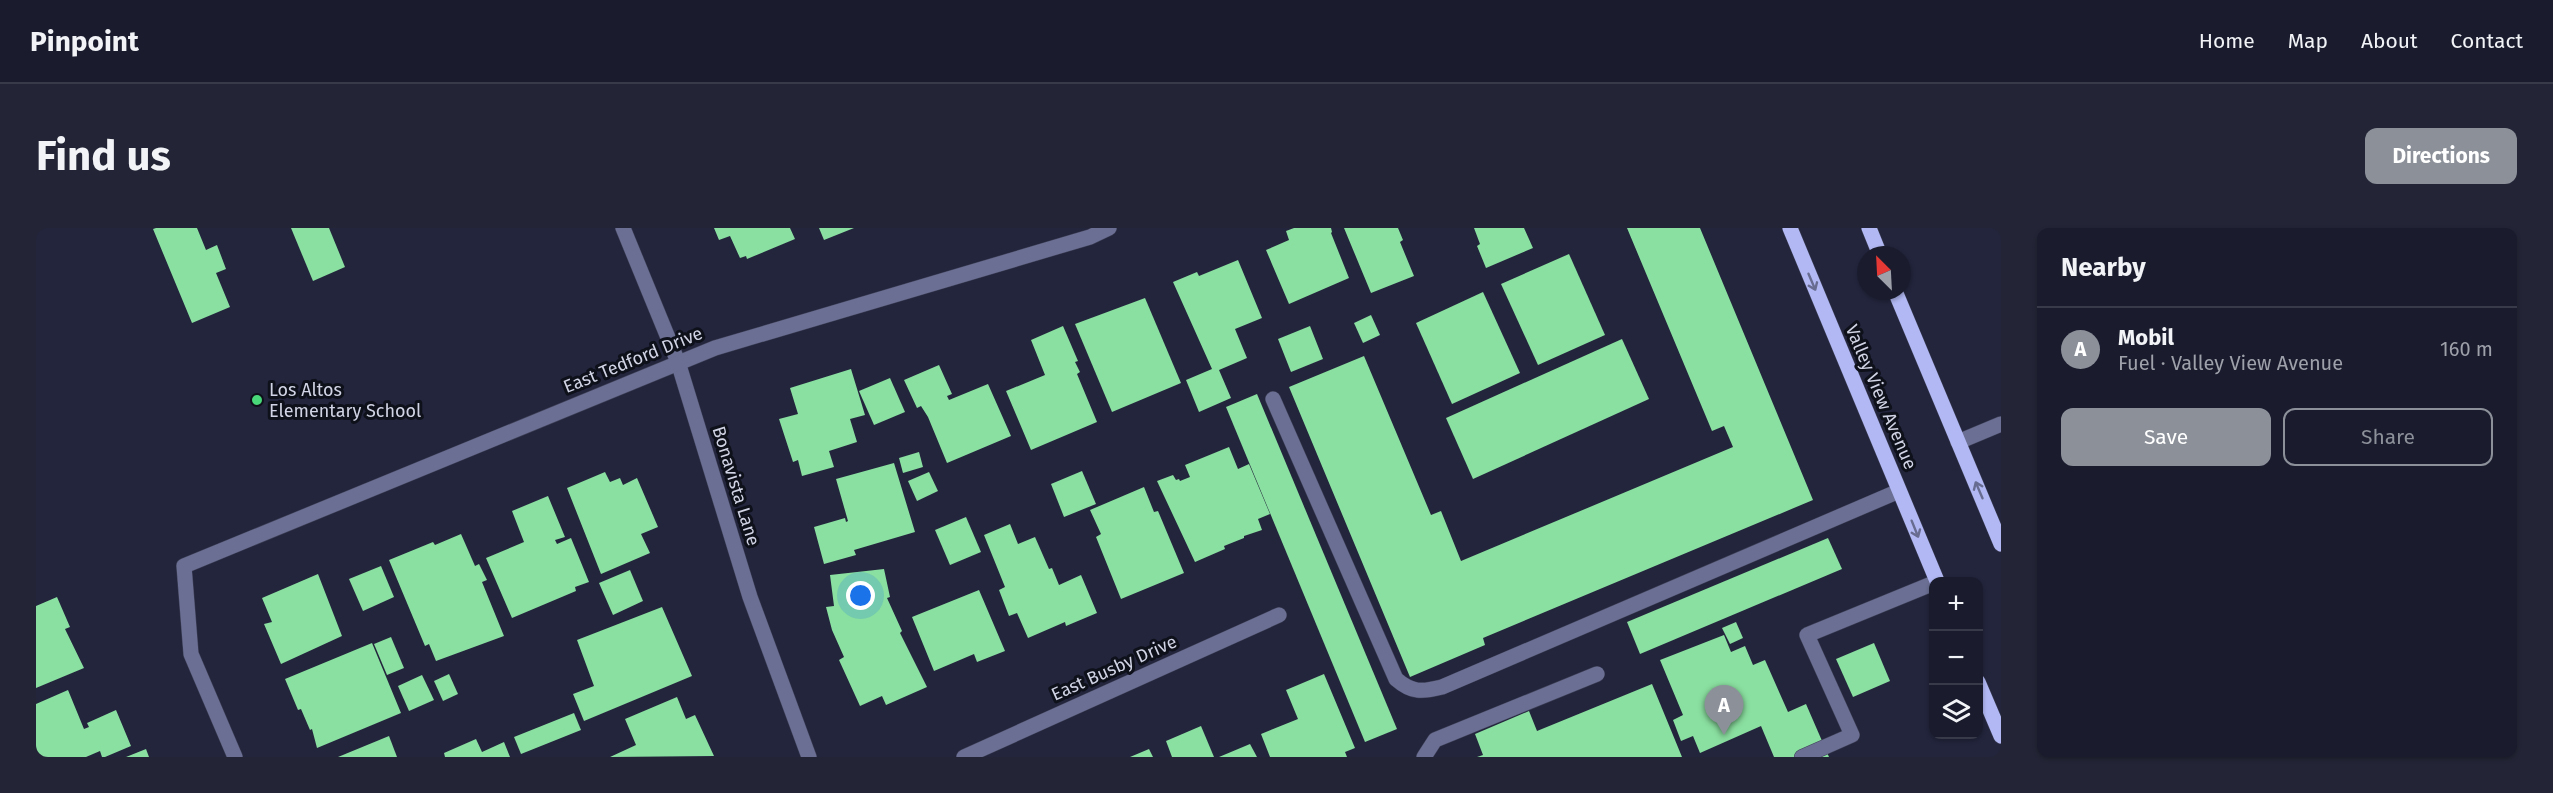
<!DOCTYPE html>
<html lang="en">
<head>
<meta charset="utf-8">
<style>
	:root { --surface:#1a1c2e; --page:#232536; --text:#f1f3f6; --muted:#9fa1aa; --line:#383a4a; --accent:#8c9099 }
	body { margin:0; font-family:"Fira Sans",sans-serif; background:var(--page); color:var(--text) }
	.controls { position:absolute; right:18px; bottom:18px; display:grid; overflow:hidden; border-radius:12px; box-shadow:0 2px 4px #0004 }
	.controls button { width:54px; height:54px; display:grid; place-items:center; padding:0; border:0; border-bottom:2px solid var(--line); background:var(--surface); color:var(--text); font:30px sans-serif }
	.compass { position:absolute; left:1821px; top:18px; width:54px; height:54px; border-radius:50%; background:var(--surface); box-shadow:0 2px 4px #0004; rotate:336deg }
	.you { position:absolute; left:825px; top:368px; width:21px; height:21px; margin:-15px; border:4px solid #fff; border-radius:50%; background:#1a73e8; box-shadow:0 0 0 9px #1a73e833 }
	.badge { display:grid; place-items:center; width:39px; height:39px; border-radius:50%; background:var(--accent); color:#fff; font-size:20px; font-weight:700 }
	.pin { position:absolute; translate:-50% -50px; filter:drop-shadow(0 2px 3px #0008) }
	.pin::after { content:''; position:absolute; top:32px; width:21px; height:18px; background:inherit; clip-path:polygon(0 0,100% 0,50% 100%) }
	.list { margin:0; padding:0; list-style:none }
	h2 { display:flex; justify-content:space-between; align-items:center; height:78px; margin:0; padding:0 24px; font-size:26px }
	h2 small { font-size:20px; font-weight:400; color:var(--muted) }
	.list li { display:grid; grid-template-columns:39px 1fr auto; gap:18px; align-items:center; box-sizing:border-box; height:84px; padding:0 24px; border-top:2px solid var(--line) }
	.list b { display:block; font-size:22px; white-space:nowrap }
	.list p { margin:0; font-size:20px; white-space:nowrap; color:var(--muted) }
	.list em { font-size:20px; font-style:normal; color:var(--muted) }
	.actions { display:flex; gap:12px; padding:18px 24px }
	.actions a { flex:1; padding:14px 0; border:2px solid var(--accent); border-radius:12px; text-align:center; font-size:21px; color:var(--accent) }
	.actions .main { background:var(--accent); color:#fff }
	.icon { flex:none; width:33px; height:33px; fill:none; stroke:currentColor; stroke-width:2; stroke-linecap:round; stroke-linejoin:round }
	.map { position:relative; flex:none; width:1965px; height:529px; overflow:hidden; border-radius:12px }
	header { display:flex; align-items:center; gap:36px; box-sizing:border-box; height:84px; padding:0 30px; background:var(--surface); border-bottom:2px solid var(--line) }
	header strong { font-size:28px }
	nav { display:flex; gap:33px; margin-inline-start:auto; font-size:21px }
	.intro { display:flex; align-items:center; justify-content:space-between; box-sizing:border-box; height:144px; padding:0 36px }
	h1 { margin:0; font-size:42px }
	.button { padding:15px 27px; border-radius:12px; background:var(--accent); color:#fff; font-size:21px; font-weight:700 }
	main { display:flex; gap:36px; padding:0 36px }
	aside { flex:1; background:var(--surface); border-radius:12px; box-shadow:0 2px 4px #0004 }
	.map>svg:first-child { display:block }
	.building { fill:#8ae0a0 }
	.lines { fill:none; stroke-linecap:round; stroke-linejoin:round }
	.minor-casing { stroke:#3f4158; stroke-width:16 }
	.major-casing { stroke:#3f4158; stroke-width:16 }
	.minor { stroke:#6b6f93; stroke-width:15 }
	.major { stroke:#b1b8f3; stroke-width:15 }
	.oneway { stroke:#686c91 }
	.poi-dot { fill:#48d779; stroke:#0e101a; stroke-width:2 }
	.labels { text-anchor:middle; stroke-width:6; stroke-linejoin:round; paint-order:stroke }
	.street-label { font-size:18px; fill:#d1d4e4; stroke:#0e101a }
	.poi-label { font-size:18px; fill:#d1d4e4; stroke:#0e101a; text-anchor:start }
</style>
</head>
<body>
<header>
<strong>Pinpoint</strong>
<nav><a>Home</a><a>Map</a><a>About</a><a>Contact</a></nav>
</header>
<div class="intro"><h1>Find us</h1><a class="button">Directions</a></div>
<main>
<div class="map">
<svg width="1965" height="529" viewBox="0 0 1965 529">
	<rect width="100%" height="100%" fill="#23253d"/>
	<g class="building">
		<path d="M 120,0 L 161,0 L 170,22 L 181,17 L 190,41 L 180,45 L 194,79 L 156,95 L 117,1 Z"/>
		<path d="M 255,0 L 293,0 L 309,39 L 277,53 Z"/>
		<path d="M 678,0 L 754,0 L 759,11 L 711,31 L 710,28 L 704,30 L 694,8 L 683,12 Z"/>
		<path d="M 783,0 L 818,0 L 788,12 Z"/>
		<path d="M 1258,0 L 1295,0 L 1296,4 L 1295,5 L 1313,50 L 1253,76 L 1230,22 L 1253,12 L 1250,3 Z"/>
		<path d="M 1308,0 L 1362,0 L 1367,12 L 1364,14 L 1378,48 L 1335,65 Z"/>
		<path d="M 1438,0 L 1488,0 L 1497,20 L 1450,40 L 1441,18 L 1444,16 Z"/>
		<path d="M 1591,0 L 1664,0 L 1777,272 L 1447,410 L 1449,417 L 1374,449 L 1253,159 L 1328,128 L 1395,287 L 1405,283 L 1425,333 L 1697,219 L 1688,198 L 1676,203 Z"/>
		<path d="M 1533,26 L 1569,107 L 1502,137 L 1465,56 Z"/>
		<path d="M 1202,32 L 1226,90 L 1199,101 L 1211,130 L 1183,142 L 1195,170 L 1163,184 L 1150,152 L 1176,141 L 1137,54 L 1161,44 L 1163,48 Z"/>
		<path d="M 1447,64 L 1484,145 L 1416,176 L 1380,95 Z"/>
		<path d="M 1109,70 L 1145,155 L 1076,184 L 1039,96 Z"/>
		<path d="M 1335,87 L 1344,107 L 1327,115 L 1318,95 Z"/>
		<path d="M 1027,98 L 1042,133 L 1039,134 L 1044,144 L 1041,146 L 1061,194 L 995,222 L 970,163 L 1009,147 L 995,112 Z"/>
		<path d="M 1274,98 L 1287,131 L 1255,144 L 1242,111 Z"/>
		<path d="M 1586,111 L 1613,171 L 1437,251 L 1410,190 Z"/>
		<path d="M 903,137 L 916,166 L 911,168 L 913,172 L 952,156 L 975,208 L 911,235 L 892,189 L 885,178 L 881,180 L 868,152 Z"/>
		<path d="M 815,141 L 829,187 L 814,191 L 821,214 L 793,223 L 798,239 L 766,248 L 762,232 L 757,234 L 743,191 L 762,186 L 754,160 Z"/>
		<path d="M 854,150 L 869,184 L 838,197 L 823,163 Z"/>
		<path d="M 1221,166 L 1361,501 L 1329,514 L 1190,179 Z"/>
		<path d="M 1193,219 L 1202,241 L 1213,236 L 1234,286 L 1222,291 L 1226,302 L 1208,308 L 1208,310 L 1188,318 L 1189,321 L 1159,334 L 1121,253 L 1137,247 L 1140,252 L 1143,251 L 1144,253 L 1154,249 L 1149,237 Z"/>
		<path d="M 883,224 L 887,239 L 867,245 L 863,230 Z"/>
		<path d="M 858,235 L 879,304 L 818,322 L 820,327 L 788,336 L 778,299 L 809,290 L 810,294 L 812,293 L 800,251 Z"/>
		<path d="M 1046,243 L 1060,276 L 1028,289 L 1015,256 Z"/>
		<path d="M 569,244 L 574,254 L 584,250 L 587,257 L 601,250 L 622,299 L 605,306 L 614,325 L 565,346 L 531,260 Z"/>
		<path d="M 893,244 L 902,263 L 881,273 L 872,253 Z"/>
		<path d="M 1108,259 L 1118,284 L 1122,283 L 1148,345 L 1085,371 L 1060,309 L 1065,306 L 1054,282 Z"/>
		<path d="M 512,268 L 529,309 L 519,312 L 521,316 L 535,310 L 553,354 L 539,359 L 540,363 L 476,390 L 450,330 L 488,314 L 476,283 Z"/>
		<path d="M 930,289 L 945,324 L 914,337 L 899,302 Z"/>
		<path d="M 974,296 L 982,316 L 999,309 L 1013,341 L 1016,340 L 1023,357 L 1045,347 L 1061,385 L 1030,398 L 1029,394 L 992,410 L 981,385 L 973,388 L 963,362 L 969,359 L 948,307 Z"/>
		<path d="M 425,306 L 439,338 L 443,336 L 451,352 L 446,354 L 468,408 L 400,433 L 393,416 L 389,418 L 353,332 L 397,314 L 399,317 Z"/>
		<path d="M 1792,310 L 1806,341 L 1604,426 L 1591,394 Z"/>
		<path d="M 345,338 L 358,369 L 327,383 L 313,351 Z"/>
		<path d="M 848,341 L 854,369 L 851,370 L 866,403 L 864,405 L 891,459 L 850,477 L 846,468 L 824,478 L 803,432 L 808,429 L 796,402 L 790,379 L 798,378 L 794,347 Z"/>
		<path d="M 594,342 L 607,373 L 577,387 L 563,355 Z"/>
		<path d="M 282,346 L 306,408 L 245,436 L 228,396 L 236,394 L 226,370 Z"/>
		<path d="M 943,362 L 969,423 L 941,434 L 938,426 L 898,443 L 876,389 Z"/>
		<path d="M 21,369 L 34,399 L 29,401 L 48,440 L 0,460 L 0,378 Z"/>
		<path d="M 626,379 L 656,448 L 548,493 L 537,466 L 558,458 L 541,412 Z"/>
		<path d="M 1700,394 L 1707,410 L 1694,416 L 1686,400 Z"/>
		<path d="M 1688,407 L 1695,424 L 1709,418 L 1717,437 L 1729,432 L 1752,484 L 1770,476 L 1793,529 L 1738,529 L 1725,498 L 1664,525 L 1657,508 L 1645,513 L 1637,492 L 1647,487 L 1624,432 Z"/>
		<path d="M 355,409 L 368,440 L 351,447 L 338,416 Z"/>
		<path d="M 336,415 L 365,485 L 281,520 L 276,501 L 274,502 L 265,481 L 262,482 L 249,451 Z"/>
		<path d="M 1838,415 L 1854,453 L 1817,469 L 1800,431 Z"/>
		<path d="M 413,446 L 422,466 L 407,473 L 398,453 Z"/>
		<path d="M 1288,446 L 1319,520 L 1309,524 L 1311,529 L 1234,529 L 1225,506 L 1262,491 L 1250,462 Z"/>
		<path d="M 386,447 L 398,472 L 373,483 L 362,458 Z"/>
		<path d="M 1616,456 L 1646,529 L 1441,529 L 1447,527 L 1439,506 L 1493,483 L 1501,503 Z"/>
		<path d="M 32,462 L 48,501 L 53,499 L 51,495 L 80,482 L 95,518 L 69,529 L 66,529 L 64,523 L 50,529 L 0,529 L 0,476 Z"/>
		<path d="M 641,469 L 650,491 L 659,487 L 678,528 L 574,529 L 600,517 L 589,491 Z"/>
		<path d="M 538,485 L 545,502 L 485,526 L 478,509 Z"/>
		<path d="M 1165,498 L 1178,529 L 1136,529 L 1130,513 Z"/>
		<path d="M 353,508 L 361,529 L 302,529 Z"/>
		<path d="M 440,511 L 446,524 L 468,514 L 474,529 L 409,529 L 408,525 Z"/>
		<path d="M 1214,516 L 1221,529 L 1183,529 Z"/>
		<path d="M 110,521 L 113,529 L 90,529 Z"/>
		<path d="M 1113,521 L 1117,529 L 1094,529 Z"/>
	</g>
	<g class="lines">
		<g class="minor-casing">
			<g id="minor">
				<path d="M 587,0 L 642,134 L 714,369 L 773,529"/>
				<path d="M 1237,171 L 1360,451 C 1376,465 1386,464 1406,459 L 1863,263"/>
				<path d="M 1922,214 L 1965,196"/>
				<path d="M 199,529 L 155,426 L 148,338 L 679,120 L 1054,9 L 1073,0"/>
				<path d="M 928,529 L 1243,387"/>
				<path d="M 1388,529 L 1399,512 L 1561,446"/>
				<path d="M 1766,529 L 1816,507 L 1771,407 L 1898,355"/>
			</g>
		</g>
		<g class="major-casing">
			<g id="major">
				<path d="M 1754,0 L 1901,353"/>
				<path d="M 1833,0 L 1844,27"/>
				<path d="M 1859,63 L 1965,316"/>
				<path d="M 1942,454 L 1965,508"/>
			</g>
		</g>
		<use href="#minor" class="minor"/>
		<use href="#major" class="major"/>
	</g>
	<defs><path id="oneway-shaft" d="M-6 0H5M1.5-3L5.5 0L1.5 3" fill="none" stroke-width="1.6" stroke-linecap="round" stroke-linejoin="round" transform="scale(1.5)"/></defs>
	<g class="oneway">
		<use href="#oneway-shaft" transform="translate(1776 54) rotate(67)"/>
		<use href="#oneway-shaft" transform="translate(1943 262) rotate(-113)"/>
		<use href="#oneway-shaft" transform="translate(1879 301) rotate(68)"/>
	</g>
	<circle class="poi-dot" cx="221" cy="172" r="6"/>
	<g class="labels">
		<g class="street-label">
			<text transform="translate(597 132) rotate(-22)" y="6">East Tedford Drive</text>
			<text transform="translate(1845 169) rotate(67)" y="6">Valley View Avenue</text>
			<text transform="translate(700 258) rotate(73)" y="6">Bonavista Lane</text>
			<text transform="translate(1078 440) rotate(-24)" y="6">East Busby Drive</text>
		</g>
		<g class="poi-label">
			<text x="233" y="168">Los Altos<tspan x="233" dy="21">Elementary School</tspan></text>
		</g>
	</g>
</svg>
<div class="controls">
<button>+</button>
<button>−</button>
<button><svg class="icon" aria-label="layers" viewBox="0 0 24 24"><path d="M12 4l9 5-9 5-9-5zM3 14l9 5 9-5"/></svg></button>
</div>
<svg class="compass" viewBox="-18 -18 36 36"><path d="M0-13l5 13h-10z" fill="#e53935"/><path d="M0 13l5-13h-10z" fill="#9fa1aa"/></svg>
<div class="you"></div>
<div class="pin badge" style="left:1688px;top:507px">A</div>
</div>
<aside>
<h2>Nearby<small></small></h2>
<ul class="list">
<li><span class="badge">A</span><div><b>Mobil</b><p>Fuel · Valley View Avenue</p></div><em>160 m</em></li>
</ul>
<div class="actions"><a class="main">Save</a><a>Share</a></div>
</aside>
</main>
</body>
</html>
